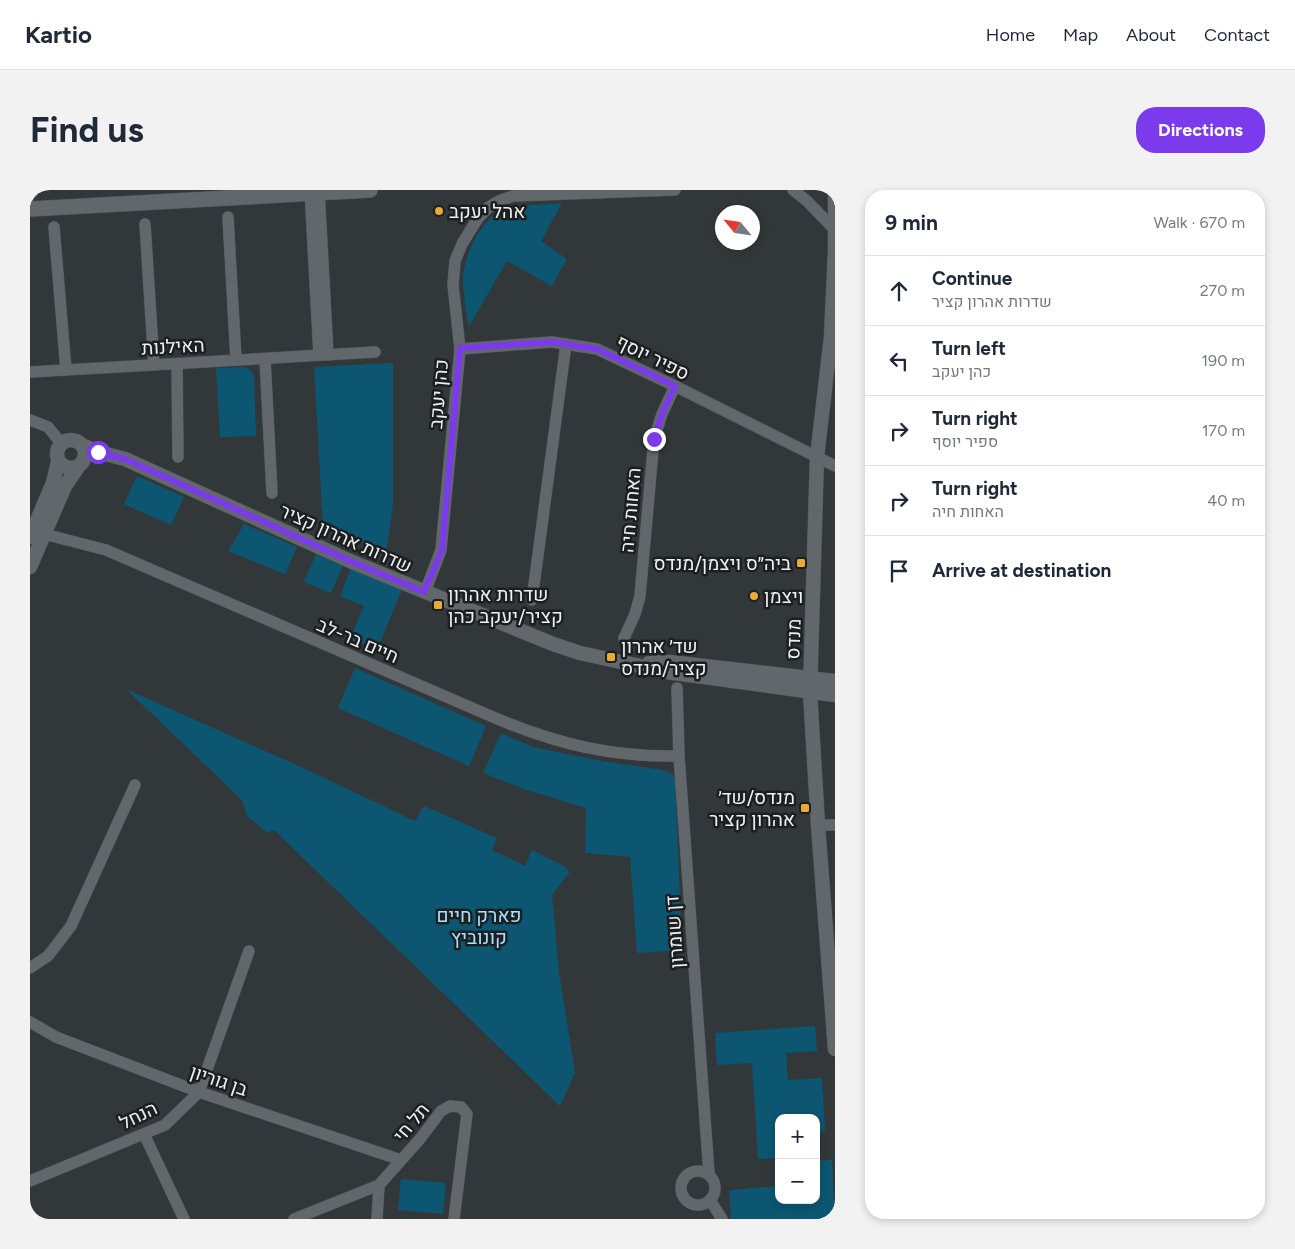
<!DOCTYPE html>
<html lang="en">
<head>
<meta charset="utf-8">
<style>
	:root { --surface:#fff; --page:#f2f2f3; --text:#1f2937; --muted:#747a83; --line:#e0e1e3; --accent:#7c3aed }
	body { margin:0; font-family:Figtree,Heebo,sans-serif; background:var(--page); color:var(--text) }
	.controls { position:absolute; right:15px; bottom:15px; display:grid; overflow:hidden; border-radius:10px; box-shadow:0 2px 8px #0003 }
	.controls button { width:45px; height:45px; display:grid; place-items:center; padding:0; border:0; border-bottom:1px solid var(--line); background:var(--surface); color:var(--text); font:25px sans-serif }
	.compass { position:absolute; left:685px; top:15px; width:45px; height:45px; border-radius:50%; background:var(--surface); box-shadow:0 2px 8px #0003; rotate:299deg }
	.stop { position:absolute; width:15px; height:15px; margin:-11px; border:4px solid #7c3aed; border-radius:50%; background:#fff }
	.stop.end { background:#7c3aed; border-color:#fff; box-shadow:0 1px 5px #0008 }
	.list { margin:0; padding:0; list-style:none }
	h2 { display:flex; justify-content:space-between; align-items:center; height:65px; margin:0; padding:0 20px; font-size:21px }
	h2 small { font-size:16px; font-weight:400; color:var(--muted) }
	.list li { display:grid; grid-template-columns:32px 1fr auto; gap:15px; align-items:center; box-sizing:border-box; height:70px; padding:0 20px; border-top:1px solid var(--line) }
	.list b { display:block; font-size:19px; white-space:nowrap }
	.list p { margin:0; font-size:16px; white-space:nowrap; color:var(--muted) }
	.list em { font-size:16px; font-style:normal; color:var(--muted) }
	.icon { flex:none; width:28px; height:28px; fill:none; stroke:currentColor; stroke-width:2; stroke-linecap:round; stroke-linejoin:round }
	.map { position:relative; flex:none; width:805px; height:1029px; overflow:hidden; border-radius:20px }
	header { display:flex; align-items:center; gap:30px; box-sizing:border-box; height:70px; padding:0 25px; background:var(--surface); border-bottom:1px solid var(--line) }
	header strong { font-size:24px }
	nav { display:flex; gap:28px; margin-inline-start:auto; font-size:18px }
	.intro { display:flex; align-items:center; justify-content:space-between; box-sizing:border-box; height:120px; padding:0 30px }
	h1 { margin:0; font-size:35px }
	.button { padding:12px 22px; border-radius:20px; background:var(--accent); color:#fff; font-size:18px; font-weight:700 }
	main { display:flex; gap:30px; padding:0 30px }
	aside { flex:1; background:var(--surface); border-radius:20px; box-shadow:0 2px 8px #0003 }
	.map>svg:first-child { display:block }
	.green { fill:#0c5671 }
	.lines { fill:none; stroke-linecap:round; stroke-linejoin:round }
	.minor-casing { stroke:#505558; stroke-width:12 }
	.tertiary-casing { stroke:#505558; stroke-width:15 }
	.secondary-casing { stroke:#505558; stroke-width:16 }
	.minor { stroke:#61676b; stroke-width:11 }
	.tertiary { stroke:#61676b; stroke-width:14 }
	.secondary { stroke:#61676b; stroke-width:15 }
	.route { stroke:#7c3aed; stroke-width:6 }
	.poi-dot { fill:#e9ab38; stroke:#1c1e20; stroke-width:2 }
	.labels { text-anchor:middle; stroke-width:5; stroke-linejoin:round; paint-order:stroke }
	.poi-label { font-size:19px; fill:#ecf0f2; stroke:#1c1e20; text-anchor:start }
	.street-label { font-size:19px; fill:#ecf0f2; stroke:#1c1e20 }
	.park-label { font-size:19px; fill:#a6e0fc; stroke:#1c1e20 }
</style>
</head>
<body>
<header>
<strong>Kartio</strong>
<nav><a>Home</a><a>Map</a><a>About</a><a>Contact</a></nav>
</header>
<div class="intro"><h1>Find us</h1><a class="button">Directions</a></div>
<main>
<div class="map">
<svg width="805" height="1029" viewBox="0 0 805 1029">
	<rect width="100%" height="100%" fill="#32383a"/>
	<g class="green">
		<path d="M 532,13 L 511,51 L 537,69 L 522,96 L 477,71 L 439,136 C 436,121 433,105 433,90 C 433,67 450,31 471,21 C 486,14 515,15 532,13 Z"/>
		<path d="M 363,173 L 363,313 L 356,364 L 293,336 L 284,177 Z"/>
		<path d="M 213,177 L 218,178 L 224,185 L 226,246 L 190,247 L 186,178 Z"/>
		<path d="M 107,286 L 154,307 L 141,335 L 94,314 Z"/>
		<path d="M 214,334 L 267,357 L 255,384 L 198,361 Z"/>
		<path d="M 286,364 L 313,376 L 301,403 L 274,392 Z"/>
		<path d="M 321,378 L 372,399 L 347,460 L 320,449 L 334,416 L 310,406 Z"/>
		<path d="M 325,478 L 456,536 L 439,576 L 308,518 Z"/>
		<path d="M 96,499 L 271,577 L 385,631 L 394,616 L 467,648 L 462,660 L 495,676 L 502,660 L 534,676 L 540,682 L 522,705 L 529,782 L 545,883 L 530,916 L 244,640 L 238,643 L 217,626 L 212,610 Z"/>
		<path d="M 471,543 L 503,557 L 571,571 L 633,580 L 645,586 L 652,760 L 607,763 L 600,667 L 555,663 L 556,618 L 497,600 L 453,583 Z"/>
		<path d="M 785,836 L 787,861 L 756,863 L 758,890 L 792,888 L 795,942 L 786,943 L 786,928 L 749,928 L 749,968 L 728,969 L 722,873 L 687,875 L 685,843 Z"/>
		<path d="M 802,970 L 805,1029 L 701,1029 L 699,1000 L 749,996 L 749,1010 L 786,1010 L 786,971 Z"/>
		<path d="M 371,989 L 416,993 L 413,1024 L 368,1020 Z"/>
	</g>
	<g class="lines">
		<g class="minor-casing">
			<g id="minor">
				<path d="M 280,0 L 289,165"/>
				<path d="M 289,0 L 298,165"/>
				<path d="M 763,0 L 777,11 L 805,40"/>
				<path d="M 198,27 L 206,170"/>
				<path d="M 115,34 L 124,175"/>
				<path d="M 24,37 L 36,180"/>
				<path d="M 430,159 L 522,152 L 567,159 L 645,196 L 805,276"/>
				<path d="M 235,169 L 242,303"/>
				<path d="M 147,174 L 148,267"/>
				<path d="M 0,182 L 345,162"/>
				<path d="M 0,230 L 18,237 L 31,253"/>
				<path d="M 6,346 L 14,344 L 76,360 L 470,530 C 531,555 583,567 649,566"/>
				<path d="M 395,402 L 411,360 L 430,159 L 423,95 L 425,71 L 432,54 L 448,28 L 459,17 L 469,11 L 483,6 L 645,0"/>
				<path d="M 502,410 L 536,154"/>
				<path d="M 594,448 L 605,424 L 610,406 L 624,249 L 632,224 L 645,196"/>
				<path d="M 647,498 L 649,566 L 679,984"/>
				<path d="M 788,635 L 805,635"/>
				<path d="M 0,778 L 18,766 L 41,736 L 105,595"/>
				<path d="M 0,832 L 26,847 L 169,902 L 371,970"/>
				<path d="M 114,944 L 154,1029"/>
				<circle cx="668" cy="998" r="17"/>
				<path d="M 0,991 L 135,935 L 169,902 L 219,761"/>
				<path d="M 680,1010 L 692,1029"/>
				<path d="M 264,1029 L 349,995"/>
				<path d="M 347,1029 L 349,995 L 390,949 L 411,921 L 420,916 L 431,917 L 437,924 L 424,1029"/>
			</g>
		</g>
		<g class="tertiary-casing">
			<g id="tertiary">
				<path d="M 805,5 L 805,62 L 801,147 L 787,267 L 780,502 L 788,635 L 805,859"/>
				<circle cx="41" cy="264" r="14"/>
				<path d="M 52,255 L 68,262 L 95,269 L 320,371 L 523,454 L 550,463 L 637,482 L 805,505"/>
				<path d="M 0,347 L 23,293 L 28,272"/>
				<path d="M 0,377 L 35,296 L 48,277"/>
				<path d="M 619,473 L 639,472 L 805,491"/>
			</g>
		</g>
		<g class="secondary-casing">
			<g id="secondary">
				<path d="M 0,0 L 2,0"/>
				<path d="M 0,19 L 340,0"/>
			</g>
		</g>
		<use href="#minor" class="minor"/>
		<use href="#tertiary" class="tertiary"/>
		<use href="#secondary" class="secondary"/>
	</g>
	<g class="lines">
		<path class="route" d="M 68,262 L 95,269 L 320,371 L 394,402 L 412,360 L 430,158 L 522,152 L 560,158 L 567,159 L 645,196 L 632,224 L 624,249"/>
	</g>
	<g class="poi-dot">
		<circle cx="409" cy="21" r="5"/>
		<rect x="766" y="368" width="10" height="10" rx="2.5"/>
		<circle cx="724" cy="406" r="5"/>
		<rect x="403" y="410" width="10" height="10" rx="2.5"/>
		<rect x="576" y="462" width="10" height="10" rx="2.5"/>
		<rect x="770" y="613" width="10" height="10" rx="2.5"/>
	</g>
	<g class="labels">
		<g class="poi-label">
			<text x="419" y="28">אהל יעקב</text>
			<text x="761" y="380" text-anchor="end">ביה״ס ויצמן/מנדס</text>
			<text x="418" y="411">שדרות אהרון<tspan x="418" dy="22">קציר/יעקב כהן</tspan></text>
			<text x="734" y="413">ויצמן</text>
			<text x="591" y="463">שד׳ אהרון<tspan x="591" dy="22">קציר/מנדס</tspan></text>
			<text x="765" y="614" text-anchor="end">מנדס/שד׳<tspan x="765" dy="22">אהרון קציר</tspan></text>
		</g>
		<g class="street-label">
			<text transform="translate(143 156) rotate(-3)" y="7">האילנות</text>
			<text transform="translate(623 167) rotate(26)" y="7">ספיר יוסף</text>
			<text transform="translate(408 204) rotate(-85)" y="7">כהן יעקב</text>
			<text transform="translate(600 320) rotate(-85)" y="7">האחות חיה</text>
			<text transform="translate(316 348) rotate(24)" y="7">שדרות אהרון קציר</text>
			<text transform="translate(763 449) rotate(-88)" y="7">מנדס</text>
			<text transform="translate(328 450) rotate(23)" y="7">חיים בר-לב</text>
			<text transform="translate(644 742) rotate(-94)" y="7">דן שומרון</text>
			<text transform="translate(189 890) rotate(19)" y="7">בן גוריון</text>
			<text transform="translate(108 925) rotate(-26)" y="7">הנחל</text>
			<text transform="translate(381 932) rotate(-50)" y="7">תל חי</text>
		</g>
		<g class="park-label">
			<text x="449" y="732">פארק חיים<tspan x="449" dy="22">קונוביץ</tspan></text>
		</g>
	</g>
</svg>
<div class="controls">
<button>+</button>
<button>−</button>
</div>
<svg class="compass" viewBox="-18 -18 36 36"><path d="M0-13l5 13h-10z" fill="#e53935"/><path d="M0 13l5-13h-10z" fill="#747a83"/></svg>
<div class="stop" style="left:68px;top:262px"></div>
<div class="stop end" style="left:624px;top:249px"></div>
</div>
<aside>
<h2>9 min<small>Walk · 670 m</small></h2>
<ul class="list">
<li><svg class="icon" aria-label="ahead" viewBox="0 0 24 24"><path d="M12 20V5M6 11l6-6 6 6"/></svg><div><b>Continue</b><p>שדרות אהרון קציר</p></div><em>270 m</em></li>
<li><svg class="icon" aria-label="left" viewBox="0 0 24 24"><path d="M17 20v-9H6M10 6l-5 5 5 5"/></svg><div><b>Turn left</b><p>כהן יעקב</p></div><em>190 m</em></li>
<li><svg class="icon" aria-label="right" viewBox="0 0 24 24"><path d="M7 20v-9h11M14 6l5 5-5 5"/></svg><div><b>Turn right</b><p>ספיר יוסף</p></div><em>170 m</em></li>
<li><svg class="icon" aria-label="right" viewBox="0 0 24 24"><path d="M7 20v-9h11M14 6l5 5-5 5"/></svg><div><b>Turn right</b><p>האחות חיה</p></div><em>40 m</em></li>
<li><svg class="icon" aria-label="arrive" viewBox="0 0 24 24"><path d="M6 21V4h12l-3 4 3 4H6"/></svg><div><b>Arrive at destination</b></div></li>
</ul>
</aside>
</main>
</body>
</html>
